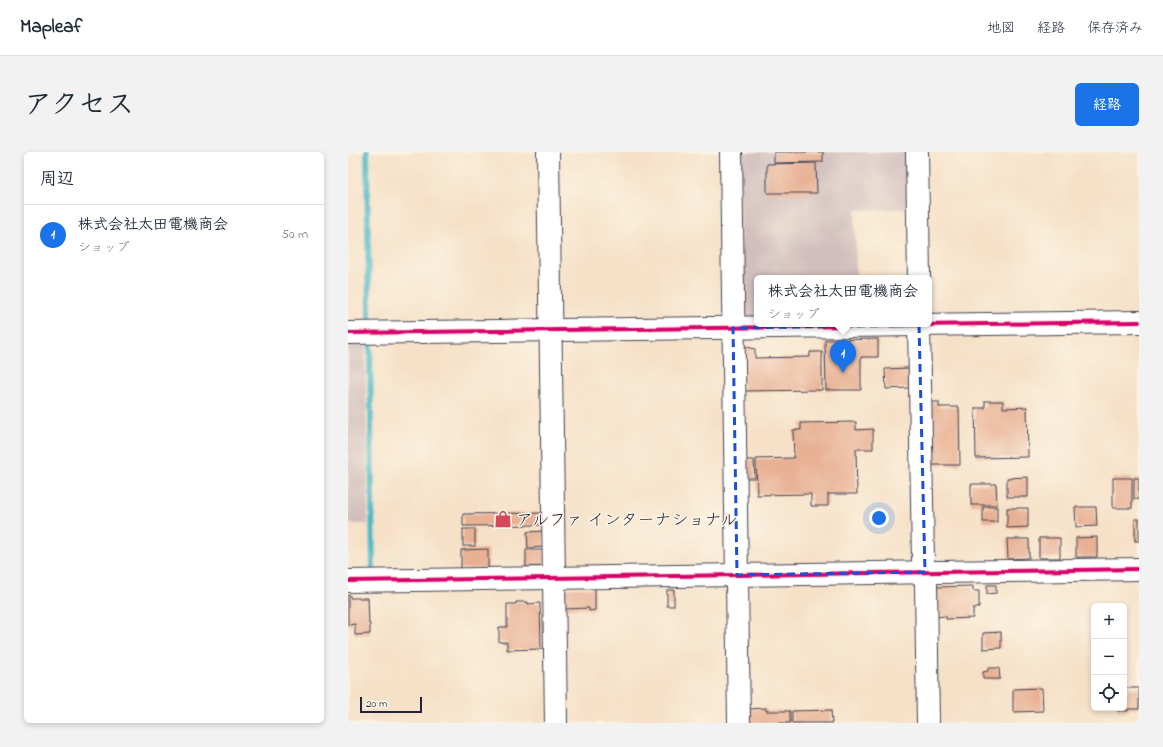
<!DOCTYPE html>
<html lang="ja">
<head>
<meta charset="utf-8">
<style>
	:root { --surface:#fff; --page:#f2f2f3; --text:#1f2937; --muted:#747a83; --line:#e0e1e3; --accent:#1a73e8 }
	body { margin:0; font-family:"Indie Flower","Klee One",sans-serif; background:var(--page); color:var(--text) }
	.controls { position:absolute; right:12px; bottom:12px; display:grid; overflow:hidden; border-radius:6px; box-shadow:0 2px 6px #0003 }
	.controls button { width:36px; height:36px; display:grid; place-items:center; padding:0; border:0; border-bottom:1px solid var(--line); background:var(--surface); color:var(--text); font:20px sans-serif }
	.scale { position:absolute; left:12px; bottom:10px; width:62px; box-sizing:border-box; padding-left:4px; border:2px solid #22223b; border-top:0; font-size:11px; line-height:14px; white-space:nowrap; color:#22223b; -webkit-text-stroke:3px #fcf5e5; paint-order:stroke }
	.you { position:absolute; left:531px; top:366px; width:14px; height:14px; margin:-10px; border:3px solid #fff; border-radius:50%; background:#1a73e8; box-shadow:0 0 0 6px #1a73e833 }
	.badge { display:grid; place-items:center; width:26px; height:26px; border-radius:50%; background:var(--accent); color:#fff; font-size:13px; font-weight:700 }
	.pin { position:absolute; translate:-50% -33px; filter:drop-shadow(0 1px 2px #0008) }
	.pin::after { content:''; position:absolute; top:21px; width:14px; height:12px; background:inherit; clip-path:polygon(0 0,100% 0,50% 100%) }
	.popup { position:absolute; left:406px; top:123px; width:178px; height:52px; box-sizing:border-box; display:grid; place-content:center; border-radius:6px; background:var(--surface); filter:drop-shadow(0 1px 3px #0005); font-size:13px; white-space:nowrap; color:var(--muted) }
	.popup b { font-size:15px; color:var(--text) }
	.popup::after { content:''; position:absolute; left:50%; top:100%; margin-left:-8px; border:8px solid transparent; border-top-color:var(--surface) }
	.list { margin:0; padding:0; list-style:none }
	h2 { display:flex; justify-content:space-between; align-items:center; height:52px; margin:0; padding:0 16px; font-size:17px }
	h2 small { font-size:13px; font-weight:400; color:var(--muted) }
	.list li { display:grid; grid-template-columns:26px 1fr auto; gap:12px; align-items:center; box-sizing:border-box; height:60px; padding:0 16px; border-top:1px solid var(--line) }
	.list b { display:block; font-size:15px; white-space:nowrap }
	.list p { margin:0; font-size:13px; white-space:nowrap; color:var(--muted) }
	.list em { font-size:13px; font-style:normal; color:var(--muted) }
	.icon { flex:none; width:22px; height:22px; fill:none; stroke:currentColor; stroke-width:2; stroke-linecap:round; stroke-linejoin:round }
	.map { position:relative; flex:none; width:791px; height:571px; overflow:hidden; border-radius:6px }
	header { display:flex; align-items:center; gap:24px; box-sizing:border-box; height:56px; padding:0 20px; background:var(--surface); border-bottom:1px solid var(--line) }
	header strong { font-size:19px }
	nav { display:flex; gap:22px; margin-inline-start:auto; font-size:14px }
	.intro { display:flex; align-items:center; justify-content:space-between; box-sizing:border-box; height:96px; padding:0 24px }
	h1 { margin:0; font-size:28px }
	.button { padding:10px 18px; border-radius:6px; background:var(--accent); color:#fff; font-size:14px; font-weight:700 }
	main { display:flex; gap:24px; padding:0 24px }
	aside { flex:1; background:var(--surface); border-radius:6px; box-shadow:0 2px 6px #0003 }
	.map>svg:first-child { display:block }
	.industrial { fill:#d1bfbd }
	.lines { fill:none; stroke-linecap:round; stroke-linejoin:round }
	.stream { stroke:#4cb9c7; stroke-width:6 }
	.building { fill:#e8b194 }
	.minor-casing { stroke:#423f50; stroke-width:24 }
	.minor { stroke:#fff; stroke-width:22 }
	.cycleway-casing { stroke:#fcf5e5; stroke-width:6 }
	.cycleway { stroke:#d6006c; stroke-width:4 }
	.marked { fill:none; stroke:#1d4ed8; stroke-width:3; stroke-dasharray:8 5; stroke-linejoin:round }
	.labels { text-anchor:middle; stroke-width:3; stroke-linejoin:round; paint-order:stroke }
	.poi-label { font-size:17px; fill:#22223b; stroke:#fcf5e5; text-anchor:start }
</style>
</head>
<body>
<header>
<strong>Mapleaf</strong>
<nav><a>地図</a><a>経路</a><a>保存済み</a></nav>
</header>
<div class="intro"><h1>アクセス</h1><a class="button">経路</a></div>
<main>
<aside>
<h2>周辺<small></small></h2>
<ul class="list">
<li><span class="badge">1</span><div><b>株式会社太田電機商会</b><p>ショップ</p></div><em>50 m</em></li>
</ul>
</aside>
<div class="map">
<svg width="791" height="571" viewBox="0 0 791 571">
	<rect width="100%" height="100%" fill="#fcf5e5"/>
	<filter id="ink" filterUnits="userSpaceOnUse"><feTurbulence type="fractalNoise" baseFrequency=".025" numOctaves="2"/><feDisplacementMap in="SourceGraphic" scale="8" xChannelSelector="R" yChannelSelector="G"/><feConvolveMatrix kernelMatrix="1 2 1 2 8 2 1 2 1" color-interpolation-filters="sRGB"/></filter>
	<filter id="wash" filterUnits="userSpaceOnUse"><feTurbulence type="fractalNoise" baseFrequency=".012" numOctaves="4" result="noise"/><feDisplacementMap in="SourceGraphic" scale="16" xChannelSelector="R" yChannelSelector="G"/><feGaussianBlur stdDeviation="0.9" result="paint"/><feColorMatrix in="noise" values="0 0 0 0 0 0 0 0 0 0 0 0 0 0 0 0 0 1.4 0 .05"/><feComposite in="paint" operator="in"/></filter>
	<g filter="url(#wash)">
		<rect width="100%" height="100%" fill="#f6e1c8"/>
		<g class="industrial">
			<path d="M 389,0 L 561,0 L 562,57 L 507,58 L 508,126 L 409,126 L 409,165 L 396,165 Z"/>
			<path d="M 0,192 L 17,192 L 20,372 L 0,372 Z"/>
		</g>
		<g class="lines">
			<g class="stream">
				<path d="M 19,0 L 21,169"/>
				<path d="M 22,193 L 25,419"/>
			</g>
		</g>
		<g id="blocks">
			<g class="building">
				<path d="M 426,0 L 475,0 L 475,10 L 426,11 Z"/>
				<path d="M 468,11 L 469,41 L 419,41 L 419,12 Z"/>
				<path d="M 530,187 L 530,205 L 513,205 L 513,238 L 478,238 L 477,188 Z"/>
				<path d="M 395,194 L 407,197 L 407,206 L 462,205 L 462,200 L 474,200 L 474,238 L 395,239 Z"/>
				<path d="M 561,216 L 561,236 L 538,237 L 537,217 Z"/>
				<path d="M 637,249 L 655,249 L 655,256 L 679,255 L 680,305 L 628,306 L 627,256 L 637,256 Z"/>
				<path d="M 583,250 L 591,250 L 591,255 L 611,255 L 612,313 L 584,313 Z"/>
				<path d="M 508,270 L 508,278 L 525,277 L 525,297 L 508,297 L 509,342 L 480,342 L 480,354 L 463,354 L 463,342 L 409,343 L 408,307 L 446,306 L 445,278 L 453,278 L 453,271 Z"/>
				<path d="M 394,308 L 406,308 L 407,326 L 394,326 Z"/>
				<path d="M 680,325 L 680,345 L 659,345 L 659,326 Z"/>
				<rect x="765" y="326" width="19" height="30"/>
				<rect x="786" y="326" width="5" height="21"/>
				<path d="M 623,332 L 648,332 L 649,353 L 623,353 Z"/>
				<rect x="635" y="355" width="14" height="15"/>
				<path d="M 727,355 L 748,355 L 749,374 L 728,375 Z"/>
				<path d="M 659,356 L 680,356 L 680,375 L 659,376 Z"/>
				<path d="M 195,361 L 195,373 L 115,374 L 115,362 Z"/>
				<rect x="787" y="367" width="4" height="22"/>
				<rect x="115" y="377" width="12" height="17"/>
				<path d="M 196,379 L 196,395 L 180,396 L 179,380 Z"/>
				<path d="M 749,385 L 749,405 L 728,405 L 728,386 Z"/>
				<rect x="691" y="386" width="21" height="20"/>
				<path d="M 659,387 L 681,387 L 681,406 L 660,407 Z"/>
				<path d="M 140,397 L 140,416 L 113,417 L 113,398 Z"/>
				<path d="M 178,398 L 196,398 L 197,414 L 178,415 Z"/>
				<path d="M 639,433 L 648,433 L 648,441 L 639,442 Z"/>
				<path d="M 625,434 L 625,439 L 631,439 L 631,456 L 625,456 L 625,466 L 598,467 L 598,464 L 586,465 L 586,435 Z"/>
				<path d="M 215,436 L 247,436 L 247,458 L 241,459 L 241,456 L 216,457 Z"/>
				<rect x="319" y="438" width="7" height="16"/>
				<path d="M 0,443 L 2,443 L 2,446 L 20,446 L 21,472 L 22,472 L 22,482 L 7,483 L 7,472 L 0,473 Z"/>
				<path d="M 168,450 L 180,450 L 180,452 L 192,451 L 193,497 L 159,498 L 159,490 L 151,490 L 151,475 L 159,475 L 159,452 L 168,452 Z"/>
				<path d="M 653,480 L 653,496 L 635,497 L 635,481 Z"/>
				<path d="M 640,516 L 651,516 L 652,527 L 635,527 L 635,520 L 640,519 Z"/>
				<path d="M 694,536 L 695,559 L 665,560 L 665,537 Z"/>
				<path d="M 776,536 L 791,536 L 791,557 L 780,557 L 780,559 L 769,559 L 769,556 L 776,556 Z"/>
				<path d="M 418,556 L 418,559 L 442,559 L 442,571 L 400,571 L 400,557 Z"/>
				<path d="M 483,558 L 484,571 L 444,571 L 444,559 Z"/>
			</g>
		</g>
	</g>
	<g filter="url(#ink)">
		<use href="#blocks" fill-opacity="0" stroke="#423f50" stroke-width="1"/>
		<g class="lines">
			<g class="minor-casing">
				<g id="minor">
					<path d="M 200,0 L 208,571"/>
					<path d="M 383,0 L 391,571"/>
					<path d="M 569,0 L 571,126"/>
					<path d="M 571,172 L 575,408 L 578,433 L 580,571"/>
					<path d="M 0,181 L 791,170"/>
					<path d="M 0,429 L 791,417"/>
				</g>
			</g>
			<use href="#minor" class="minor"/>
			<g class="cycleway-casing">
				<g id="cycleway">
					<path d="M 0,181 L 791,170"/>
					<path d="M 0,429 L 791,417"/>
				</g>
			</g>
			<use href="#cycleway" class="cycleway"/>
		</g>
	</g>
	<path class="marked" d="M 571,173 L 577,420 L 389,423 L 385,176 Z"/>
	<defs>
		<g id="shop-bare" transform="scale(1.38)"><path d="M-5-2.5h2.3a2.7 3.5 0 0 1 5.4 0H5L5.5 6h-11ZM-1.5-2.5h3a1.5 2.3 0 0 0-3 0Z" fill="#d1495b" stroke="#fcf5e5" stroke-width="2.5" paint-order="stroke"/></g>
	</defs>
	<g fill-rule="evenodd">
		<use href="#shop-bare" x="155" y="367"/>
	</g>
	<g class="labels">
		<g class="poi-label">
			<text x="168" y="373">アルファ インターナショナル</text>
		</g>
	</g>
</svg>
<div class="controls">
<button>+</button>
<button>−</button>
<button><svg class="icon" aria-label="locate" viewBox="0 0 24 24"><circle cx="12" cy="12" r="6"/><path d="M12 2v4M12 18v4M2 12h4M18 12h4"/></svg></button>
</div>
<div class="scale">20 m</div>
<div class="you"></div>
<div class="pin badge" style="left:495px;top:221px">1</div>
<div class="popup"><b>株式会社太田電機商会</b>ショップ</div>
</div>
</main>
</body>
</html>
